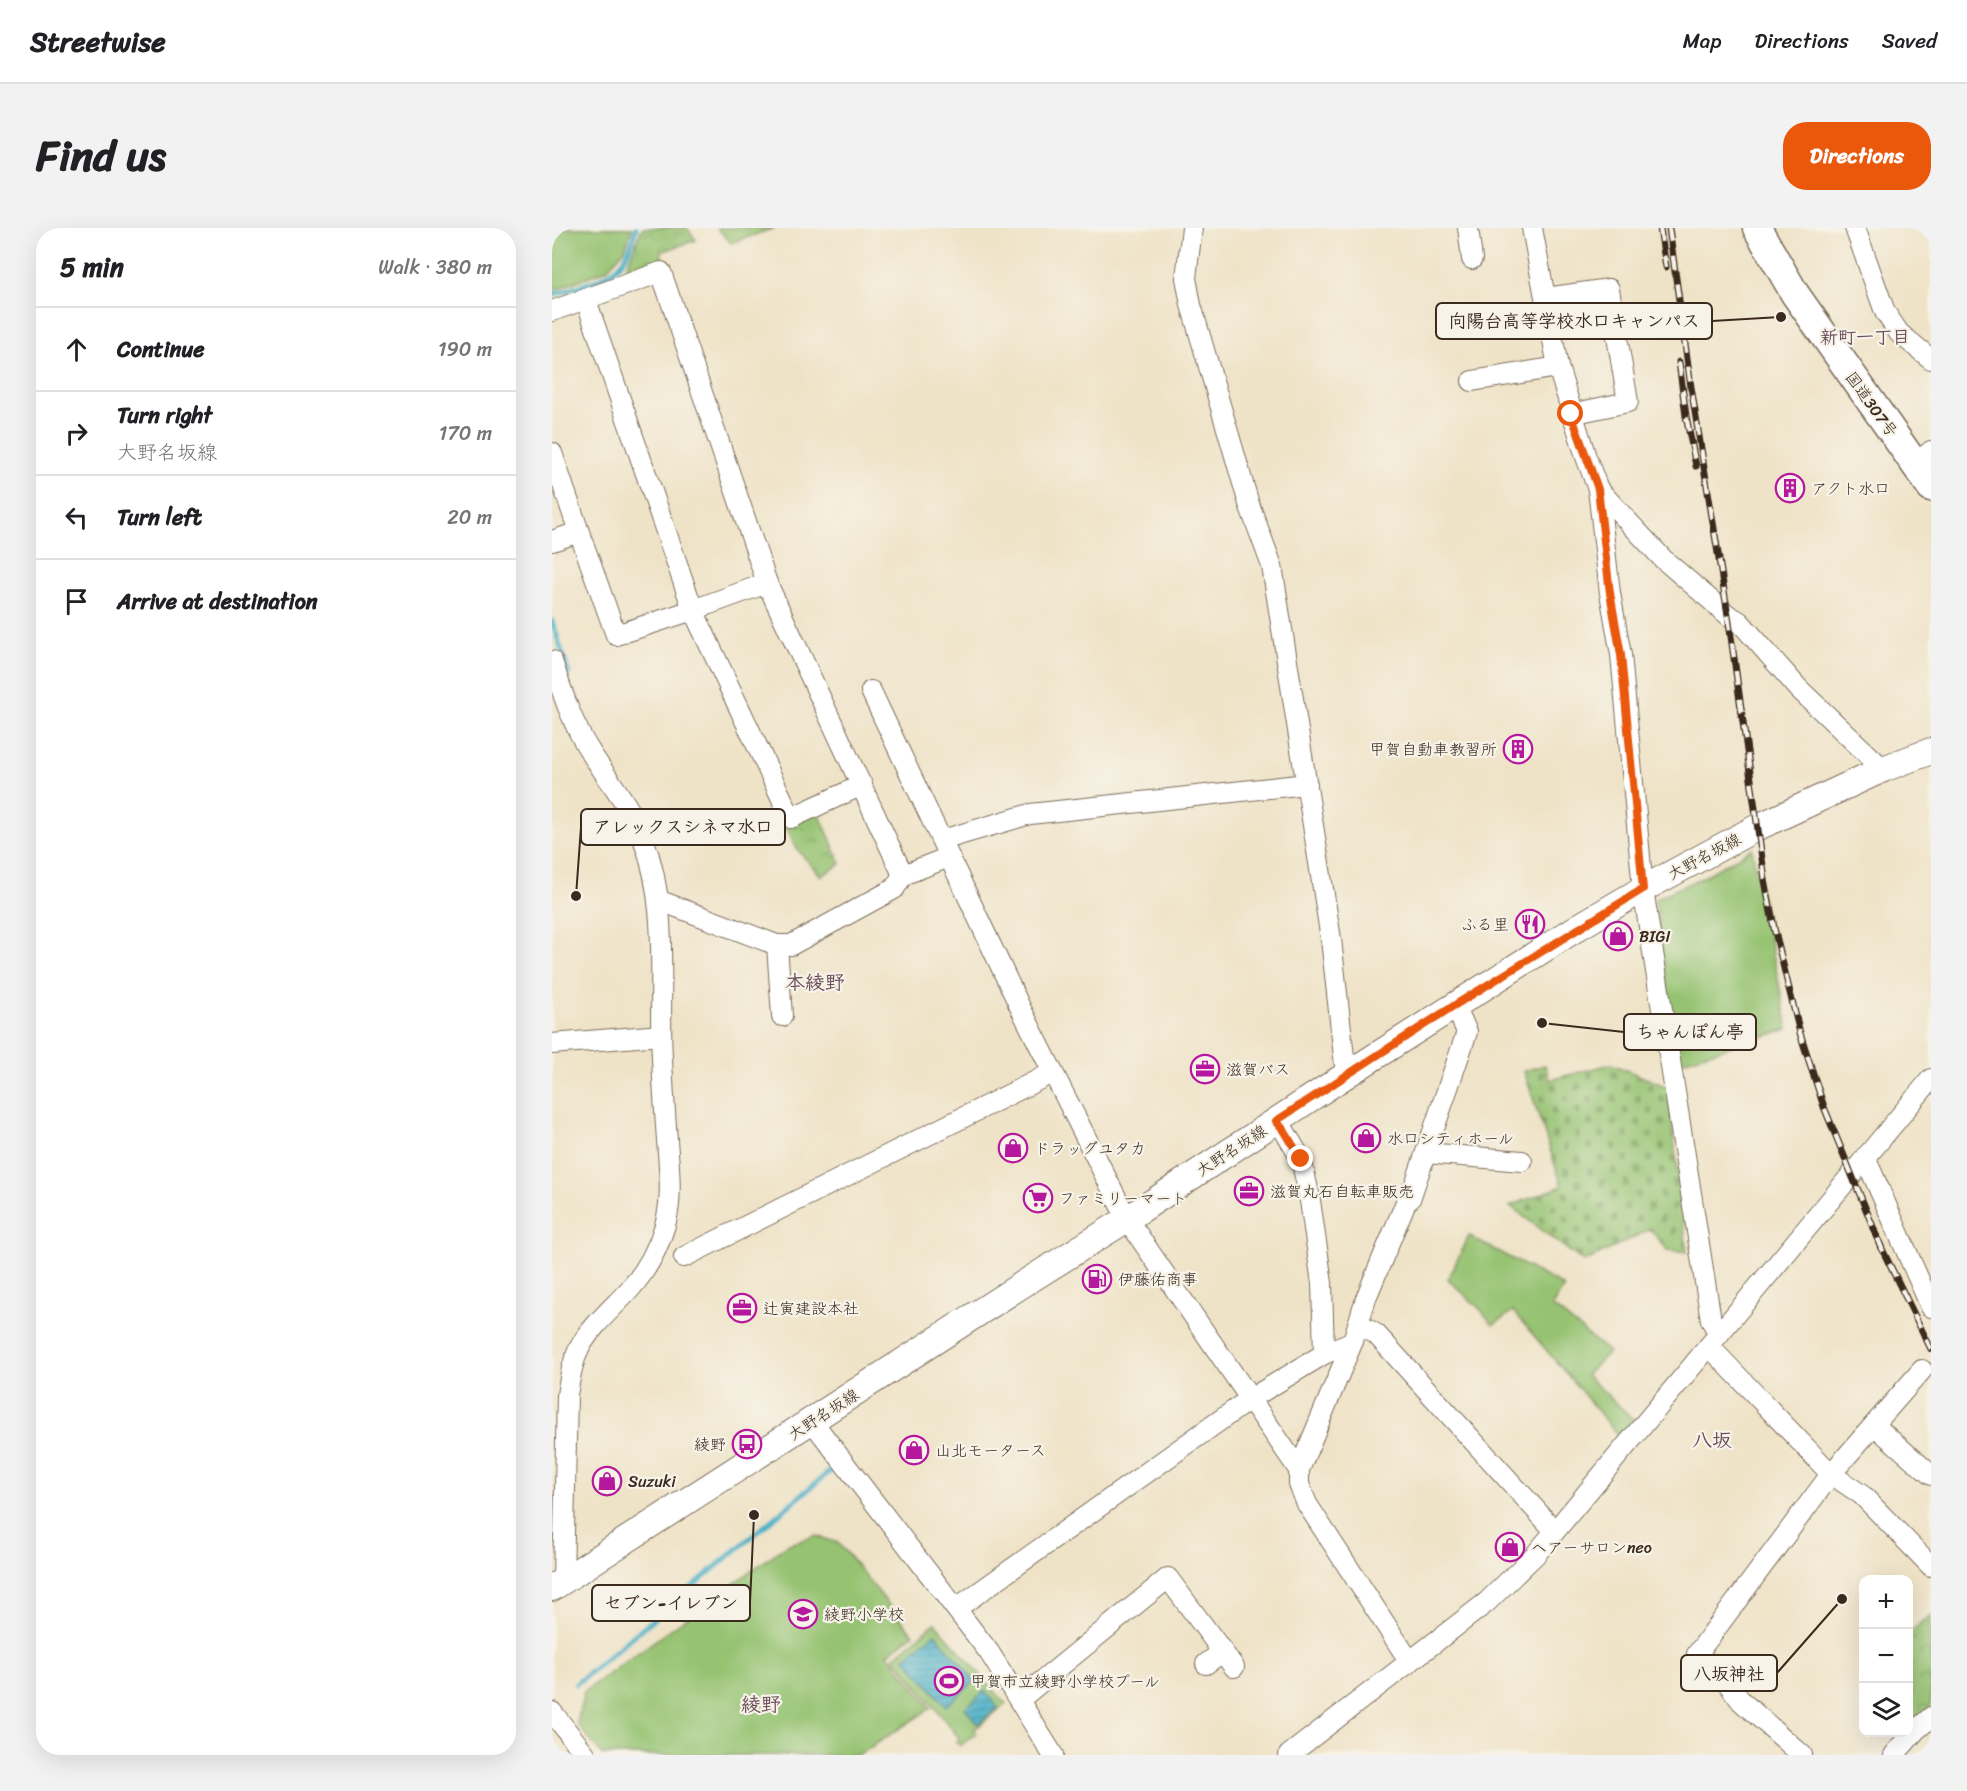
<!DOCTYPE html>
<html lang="en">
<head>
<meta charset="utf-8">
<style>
	:root { --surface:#fff; --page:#f2f2f2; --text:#202124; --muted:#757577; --line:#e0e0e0; --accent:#ea580c }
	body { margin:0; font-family:Sriracha,"Klee One",sans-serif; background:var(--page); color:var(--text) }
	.controls { position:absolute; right:18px; bottom:18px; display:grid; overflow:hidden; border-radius:12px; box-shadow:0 6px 24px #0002 }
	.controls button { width:54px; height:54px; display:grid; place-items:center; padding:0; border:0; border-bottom:2px solid var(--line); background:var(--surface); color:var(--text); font:30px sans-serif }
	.stop { position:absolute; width:18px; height:18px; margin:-14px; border:4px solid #ea580c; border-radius:50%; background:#fff }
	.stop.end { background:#ea580c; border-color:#fff; box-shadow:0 2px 6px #0008 }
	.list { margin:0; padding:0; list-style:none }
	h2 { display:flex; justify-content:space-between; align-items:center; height:78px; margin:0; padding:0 24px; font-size:26px }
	h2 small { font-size:20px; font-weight:400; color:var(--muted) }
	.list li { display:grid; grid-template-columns:39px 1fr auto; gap:18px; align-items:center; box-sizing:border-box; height:84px; padding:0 24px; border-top:2px solid var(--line) }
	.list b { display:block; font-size:22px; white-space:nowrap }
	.list p { margin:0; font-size:20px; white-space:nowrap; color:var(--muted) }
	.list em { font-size:20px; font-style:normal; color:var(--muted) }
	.icon { flex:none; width:33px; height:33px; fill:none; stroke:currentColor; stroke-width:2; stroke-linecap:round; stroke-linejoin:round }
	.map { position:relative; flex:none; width:1379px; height:1527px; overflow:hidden; border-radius:24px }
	header { display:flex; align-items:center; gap:36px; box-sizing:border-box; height:84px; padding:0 30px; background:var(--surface); border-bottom:2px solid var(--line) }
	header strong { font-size:28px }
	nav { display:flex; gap:33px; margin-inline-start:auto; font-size:21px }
	.intro { display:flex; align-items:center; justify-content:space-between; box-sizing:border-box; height:144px; padding:0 36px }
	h1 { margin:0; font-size:42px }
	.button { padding:15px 27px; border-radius:24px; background:var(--accent); color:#fff; font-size:21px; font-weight:700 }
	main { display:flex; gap:36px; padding:0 36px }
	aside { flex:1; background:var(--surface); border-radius:24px; box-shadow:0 6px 24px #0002 }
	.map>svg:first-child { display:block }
	.grass { fill:#96c372; stroke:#687648; stroke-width:1.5 }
	.cemetery { fill:url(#cemetery-stones); stroke:#687648; stroke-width:1.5 }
	.park { fill:url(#park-crowns); stroke:#687648; stroke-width:1.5 }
	.water { fill:url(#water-rules); stroke:#426d72; stroke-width:1.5 }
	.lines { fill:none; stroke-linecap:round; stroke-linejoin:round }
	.stream { stroke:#48b0c7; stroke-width:5 }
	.minor-casing { stroke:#7a6b59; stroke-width:22 }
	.major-casing { stroke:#7a6b59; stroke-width:28 }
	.highway-casing { stroke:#7a6b59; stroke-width:31 }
	.minor { stroke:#fff; stroke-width:20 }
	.major { stroke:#fff; stroke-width:26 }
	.highway { stroke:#fff; stroke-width:28 }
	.rail-casing { stroke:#3b2a1e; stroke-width:7 }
	.rail { stroke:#f7f3e8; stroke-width:4.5; stroke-dasharray:14; stroke-linecap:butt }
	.route { stroke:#ea580c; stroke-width:8 }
	.labels { text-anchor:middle; stroke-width:4.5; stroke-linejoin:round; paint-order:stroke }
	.street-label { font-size:16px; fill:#3b2a1e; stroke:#f7f3e8 }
	.poi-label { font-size:16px; fill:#3b2a1e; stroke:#f7f3e8; text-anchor:start }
	.neighbourhood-label { font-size:18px; font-weight:bold; fill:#6b4e5b; stroke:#f7f3e8 }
	.quarter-label { font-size:20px; font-weight:bold; fill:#6b4e5b; stroke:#f7f3e8 }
	.leader { fill:none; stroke:#3b2a1e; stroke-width:2 }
	.callout-dot { fill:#3b2a1e; stroke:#f7f3e8; stroke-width:2 }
	.callout { fill:#f7f3e8; stroke:#3b2a1e; stroke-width:2 }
	.callout-label { font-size:18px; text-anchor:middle; font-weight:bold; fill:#3b2a1e }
</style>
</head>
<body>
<header>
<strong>Streetwise</strong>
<nav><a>Map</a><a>Directions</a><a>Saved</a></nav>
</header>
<div class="intro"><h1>Find us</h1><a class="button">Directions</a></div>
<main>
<aside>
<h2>5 min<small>Walk · 380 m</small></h2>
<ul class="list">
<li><svg class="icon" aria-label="ahead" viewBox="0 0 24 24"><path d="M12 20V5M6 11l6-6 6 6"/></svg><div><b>Continue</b></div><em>190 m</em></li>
<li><svg class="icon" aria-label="right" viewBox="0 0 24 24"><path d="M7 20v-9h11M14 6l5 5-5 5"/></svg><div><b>Turn right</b><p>大野名坂線</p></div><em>170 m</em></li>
<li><svg class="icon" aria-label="left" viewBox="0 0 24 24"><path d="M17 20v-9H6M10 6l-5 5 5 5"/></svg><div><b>Turn left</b></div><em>20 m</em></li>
<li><svg class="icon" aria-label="arrive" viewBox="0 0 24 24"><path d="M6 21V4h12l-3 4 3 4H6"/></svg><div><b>Arrive at destination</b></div></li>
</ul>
</aside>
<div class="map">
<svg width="1379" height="1527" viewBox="0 0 1379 1527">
	<defs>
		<pattern id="cemetery-stones" width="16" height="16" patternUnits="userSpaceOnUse" patternTransform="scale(1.5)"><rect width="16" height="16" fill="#96c372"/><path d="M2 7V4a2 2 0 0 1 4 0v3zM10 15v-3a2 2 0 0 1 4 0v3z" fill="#7c9f5d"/></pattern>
		<pattern id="park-crowns" width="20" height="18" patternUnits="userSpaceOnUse" patternTransform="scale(1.5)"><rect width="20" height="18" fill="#96c372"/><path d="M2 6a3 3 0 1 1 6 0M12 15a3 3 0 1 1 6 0" fill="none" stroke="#7c9f5d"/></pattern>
		<pattern id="water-rules" width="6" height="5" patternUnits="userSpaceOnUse" patternTransform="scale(1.5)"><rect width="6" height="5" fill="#48b0c7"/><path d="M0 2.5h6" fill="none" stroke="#3d8fa1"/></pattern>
	</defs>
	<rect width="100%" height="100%" fill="#f7f3e8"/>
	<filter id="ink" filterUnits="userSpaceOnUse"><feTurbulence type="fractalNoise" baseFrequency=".0167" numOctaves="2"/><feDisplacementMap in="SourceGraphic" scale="12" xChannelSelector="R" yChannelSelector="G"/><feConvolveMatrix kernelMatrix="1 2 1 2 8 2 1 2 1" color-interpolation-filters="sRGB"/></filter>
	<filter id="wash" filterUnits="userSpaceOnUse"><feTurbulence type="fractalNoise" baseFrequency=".008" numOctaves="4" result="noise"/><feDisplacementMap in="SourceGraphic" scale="24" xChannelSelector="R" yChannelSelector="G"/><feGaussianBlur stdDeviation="1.35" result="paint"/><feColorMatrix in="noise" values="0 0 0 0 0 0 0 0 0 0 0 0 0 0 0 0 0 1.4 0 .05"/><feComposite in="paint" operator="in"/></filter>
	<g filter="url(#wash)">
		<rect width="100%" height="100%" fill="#efe3c7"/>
		<g class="grass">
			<path d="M 0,0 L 80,0 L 73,21 L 55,41 L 0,63 Z"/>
			<path d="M 165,0 L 223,0 L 179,15 Z"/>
			<path d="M 1200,621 L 1236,801 L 1124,835 L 1103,671 L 1151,649 Z"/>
			<path d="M 917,1008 C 949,1026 981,1041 1012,1059 L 1000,1078 L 1057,1124 L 1034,1147 L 1082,1192 L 1068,1209 L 961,1083 L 941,1097 L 930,1083 L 896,1051 Z"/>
			<path d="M 264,1308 L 286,1315 L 361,1406 L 336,1426 L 379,1480 L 307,1527 L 50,1527 L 25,1496 L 32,1464 L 235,1317 Z"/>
			<path d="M 383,1395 L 454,1476 L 422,1502 L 424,1505 L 408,1518 L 404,1514 L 408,1511 L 342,1429 Z"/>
		</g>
		<path class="cemetery" d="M 1059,836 L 1116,859 L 1135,1024 L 1116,1022 L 1098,1001 L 1032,1034 L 958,978 L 1010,958 L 972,843 L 993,837 L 998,852 Z"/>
		<g class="park">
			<path d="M 90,0 L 135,0 L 144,12 L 109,24 L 112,35 L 83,45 L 81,41 L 77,42 L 75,37 Z"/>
			<path d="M 266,583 L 289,636 L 269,648 L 245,621 L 234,598 Z"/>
			<path d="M 1379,1387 L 1379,1479 L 1357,1496 L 1357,1405 Z"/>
		</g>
		<g class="water">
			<path d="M 383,1405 L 423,1453 L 394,1478 L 353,1430 Z"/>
			<path d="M 433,1463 L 446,1480 L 426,1496 L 413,1480 Z"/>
		</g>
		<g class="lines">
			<g class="stream">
				<path d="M 0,67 C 22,59 54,54 69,35 C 77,26 81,12 84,0"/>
				<path d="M 0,393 L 17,445"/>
				<path d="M 24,1456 L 283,1239"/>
				<path d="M 2,1525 L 3,1527"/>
			</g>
		</g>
	</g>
	<g filter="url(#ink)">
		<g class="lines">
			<g class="minor-casing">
				<g id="minor">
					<path d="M 640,0 L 634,50 L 639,77 L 697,276 L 720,338 L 779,711 L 794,847"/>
					<path d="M 916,0 L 920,31"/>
					<path d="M 980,0 L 1006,139 L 1034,229 L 1046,261 L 1058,365 L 1069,427 L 1091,661 L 1159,1092 L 1167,1106"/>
					<path d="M 1303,0 L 1333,84 L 1347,105 L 1379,131"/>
					<path d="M 994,70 L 1057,61 L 1076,174 L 1019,186"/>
					<path d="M 34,72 L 141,382 L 239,590 L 310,557"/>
					<path d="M 0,83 L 109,44 L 215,355 L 351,647 L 342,661 L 239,717 L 225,717 L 106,672"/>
					<path d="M 920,153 L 1006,139"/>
					<path d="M 0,225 L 27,304 L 0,313"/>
					<path d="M 1363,236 L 1379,223"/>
					<path d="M 1046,261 L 1111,331 L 1176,387 L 1188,394 L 1247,461 L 1331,541"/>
					<path d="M 27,304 L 64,407 L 141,382 L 215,355"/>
					<path d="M 0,433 C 10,464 21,498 39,525 C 57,553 79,579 91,610 C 118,680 106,757 110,830 C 111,857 113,885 115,912 C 117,940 121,970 113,997 C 106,1021 94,1043 78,1061 C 62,1079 40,1097 28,1119 C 20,1134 18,1150 15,1167 L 11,1353"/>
					<path d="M 319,463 L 468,779 L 575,991 L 747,1242 L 747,1256 L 755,1276 L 858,1434"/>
					<path d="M 390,612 L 478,586 L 755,556"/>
					<path d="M 351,647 L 397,629"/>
					<path d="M 225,717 L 230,788"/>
					<path d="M 0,816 L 109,807"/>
					<path d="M 724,893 L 732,902 L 749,931 L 757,966 L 770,1055 L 772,1126"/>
					<path d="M 874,925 L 970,933"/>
					<path d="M 1313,929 L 1379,1079"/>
					<path d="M 132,1029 L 500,845"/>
					<path d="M 806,1096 L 824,1106 L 1003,1303"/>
					<path d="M 1157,1118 L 1279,1246 L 1310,1267 L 1379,1338"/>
					<path d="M 260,1193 L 437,1424 L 501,1527"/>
					<path d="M 1322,1197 L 1379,1247"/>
					<path d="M 747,1242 L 801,1113"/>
					<path d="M 405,1380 L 698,1171 L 772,1126 L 801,1113 L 814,1070 L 854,974 L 858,971 L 915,804 L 903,777"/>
					<path d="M 654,1436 L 670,1424"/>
					<path d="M 467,1472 L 616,1350 L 682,1439"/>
					<path d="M 0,1484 L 34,1527"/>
					<path d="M 737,1527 L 935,1374 L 984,1326 L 1379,851"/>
					<path d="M 1250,1527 L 1189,1473 L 1168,1445 L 1145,1426 L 1279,1246 L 1370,1142"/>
					<path d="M 1342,1527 L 1364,1502 L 1379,1489"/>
				</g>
			</g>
			<g class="major-casing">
				<path id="major" d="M 0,1360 L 468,1058 L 575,991 L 794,847 L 1028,698 L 1091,661 L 1206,599 L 1331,541 L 1379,523"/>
			</g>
			<g class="highway-casing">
				<path id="highway" d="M 1205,0 L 1243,66 L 1379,259"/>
			</g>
			<use href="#minor" class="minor"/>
			<use href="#major" class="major"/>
			<use href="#highway" class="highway"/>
			<g class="rail-casing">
				<g id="rail">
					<path d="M 1108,0 L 1114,39"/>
					<path d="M 1117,0 L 1139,159 L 1176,387 L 1213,652 L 1222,700 L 1248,805 L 1272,879 L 1331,1023 L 1379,1121"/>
					<path d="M 1127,134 L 1134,188 L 1144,238"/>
				</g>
			</g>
			<use href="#rail" class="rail"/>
		</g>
	</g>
	<g class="lines" filter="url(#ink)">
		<path class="route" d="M 749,931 L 732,902 L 724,893 L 903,777 L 1091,661 L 1069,427 L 1058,365 L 1046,261 L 1019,186"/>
	</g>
	<defs>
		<g id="building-ring" transform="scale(1.5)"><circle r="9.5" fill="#f7f3e8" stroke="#b5179e" stroke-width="1.5"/><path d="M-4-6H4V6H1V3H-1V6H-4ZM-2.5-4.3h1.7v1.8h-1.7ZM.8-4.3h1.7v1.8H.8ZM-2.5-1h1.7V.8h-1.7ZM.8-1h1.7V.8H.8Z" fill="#b5179e"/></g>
		<g id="restaurant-ring" transform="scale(1.5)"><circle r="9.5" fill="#f7f3e8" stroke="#b5179e" stroke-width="1.5"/><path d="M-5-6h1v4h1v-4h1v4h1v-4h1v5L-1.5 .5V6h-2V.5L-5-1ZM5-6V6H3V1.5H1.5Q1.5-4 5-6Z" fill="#b5179e"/></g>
		<g id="shop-ring" transform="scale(1.5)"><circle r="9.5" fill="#f7f3e8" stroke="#b5179e" stroke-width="1.5"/><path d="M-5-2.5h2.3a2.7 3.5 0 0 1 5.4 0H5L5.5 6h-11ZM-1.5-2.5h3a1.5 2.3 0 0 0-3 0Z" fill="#b5179e"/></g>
		<g id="office-ring" transform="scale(1.5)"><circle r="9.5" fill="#f7f3e8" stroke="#b5179e" stroke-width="1.5"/><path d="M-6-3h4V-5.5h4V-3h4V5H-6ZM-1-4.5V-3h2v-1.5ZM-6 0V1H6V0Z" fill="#b5179e"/></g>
		<g id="supermarket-ring" transform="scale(1.5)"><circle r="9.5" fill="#f7f3e8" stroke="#b5179e" stroke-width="1.5"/><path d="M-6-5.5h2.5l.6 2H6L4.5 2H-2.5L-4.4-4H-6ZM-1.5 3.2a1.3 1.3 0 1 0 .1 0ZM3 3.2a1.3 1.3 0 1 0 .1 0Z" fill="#b5179e"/></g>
		<g id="fuel-ring" transform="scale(1.5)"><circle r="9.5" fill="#f7f3e8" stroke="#b5179e" stroke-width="1.5"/><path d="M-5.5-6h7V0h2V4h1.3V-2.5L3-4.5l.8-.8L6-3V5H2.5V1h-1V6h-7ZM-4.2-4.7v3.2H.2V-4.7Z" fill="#b5179e"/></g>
		<g id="bus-ring" transform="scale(1.5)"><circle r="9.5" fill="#f7f3e8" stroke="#b5179e" stroke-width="1.5"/><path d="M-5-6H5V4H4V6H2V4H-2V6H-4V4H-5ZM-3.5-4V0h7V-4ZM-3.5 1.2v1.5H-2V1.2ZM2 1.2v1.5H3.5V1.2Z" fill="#b5179e"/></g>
		<g id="school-ring" transform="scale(1.5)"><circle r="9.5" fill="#f7f3e8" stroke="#b5179e" stroke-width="1.5"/><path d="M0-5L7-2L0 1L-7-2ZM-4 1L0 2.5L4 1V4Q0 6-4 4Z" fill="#b5179e"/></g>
		<g id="stadium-ring" transform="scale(1.5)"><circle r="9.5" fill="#f7f3e8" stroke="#b5179e" stroke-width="1.5"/><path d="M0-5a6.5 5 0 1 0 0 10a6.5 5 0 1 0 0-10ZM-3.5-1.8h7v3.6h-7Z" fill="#b5179e"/></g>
	</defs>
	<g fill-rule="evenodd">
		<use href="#building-ring" x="1238" y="260"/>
		<use href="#building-ring" x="966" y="521"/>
		<use href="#restaurant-ring" x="978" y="696"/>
		<use href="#shop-ring" x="1066" y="708"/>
		<use href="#office-ring" x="653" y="841"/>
		<use href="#shop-ring" x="814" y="910"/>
		<use href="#shop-ring" x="461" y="920"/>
		<use href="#office-ring" x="697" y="963"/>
		<use href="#supermarket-ring" x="486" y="970"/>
		<use href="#fuel-ring" x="545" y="1051"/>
		<use href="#office-ring" x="190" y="1080"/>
		<use href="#bus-ring" x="195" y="1216"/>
		<use href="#shop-ring" x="362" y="1222"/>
		<use href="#shop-ring" x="55" y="1253"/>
		<use href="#shop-ring" x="958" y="1319"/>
		<use href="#school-ring" x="251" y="1386"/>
		<use href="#stadium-ring" x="397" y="1453"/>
	</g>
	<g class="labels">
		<g class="street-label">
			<text transform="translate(1320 176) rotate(54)" y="6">国道307号</text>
			<text transform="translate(1152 628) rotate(-28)" y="6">大野名坂線</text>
			<text transform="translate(679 922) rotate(-33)" y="6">大野名坂線</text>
			<text transform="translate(271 1186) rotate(-33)" y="6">大野名坂線</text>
		</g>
		<g class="poi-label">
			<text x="1259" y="266">アクト水口</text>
			<text x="945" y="527" text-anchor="end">甲賀自動車教習所</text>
			<text x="957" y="702" text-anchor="end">ふる里</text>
			<text x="1087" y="714">BIGI</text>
			<text x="674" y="847">滋賀バス</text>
			<text x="835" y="916">水口シティホール</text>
			<text x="482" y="926">ドラッグユタカ</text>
			<text x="718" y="969">滋賀丸石自転車販売</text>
			<text x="507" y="976">ファミリーマート</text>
			<text x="566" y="1057">伊藤佑商事</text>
			<text x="211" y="1086">辻寅建設本社</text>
			<text x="174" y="1222" text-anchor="end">綾野</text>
			<text x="383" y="1228">山北モータース</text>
			<text x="76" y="1259">Suzuki</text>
			<text x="979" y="1325">ヘアーサロンneo</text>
			<text x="272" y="1392">綾野小学校</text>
			<text x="418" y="1459">甲賀市立綾野小学校プール</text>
		</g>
		<g class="neighbourhood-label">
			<text x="1313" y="115">新町一丁目</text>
		</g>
		<g class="quarter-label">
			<text x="263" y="761">本綾野</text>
			<text x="1160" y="1219">八坂</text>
			<text x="209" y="1483">綾野</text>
		</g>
	</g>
	<path class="leader" d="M1229 89L1160 93M24 668L29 599M990 795L1072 804M202 1287L198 1375M1290 1371L1225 1445"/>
	<g class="callout-dot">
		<circle cx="1229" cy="89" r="6"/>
		<circle cx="24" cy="668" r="6"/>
		<circle cx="990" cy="795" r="6"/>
		<circle cx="202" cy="1287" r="6"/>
		<circle cx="1290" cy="1371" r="6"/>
	</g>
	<g class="callout">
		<rect x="884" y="75" width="276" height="36" rx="6"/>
		<rect x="29" y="581" width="204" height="36" rx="6"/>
		<rect x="1072" y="786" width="132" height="36" rx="6"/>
		<rect x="40" y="1357" width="158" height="36" rx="6"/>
		<rect x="1129" y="1427" width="96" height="36" rx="6"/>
	</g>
	<g class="callout-label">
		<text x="1022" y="99">向陽台高等学校水口キャンパス</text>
		<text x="131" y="605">アレックスシネマ水口</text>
		<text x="1138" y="810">ちゃんぽん亭</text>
		<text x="119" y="1381">セブン-イレブン</text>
		<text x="1177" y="1452">八坂神社</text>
	</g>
</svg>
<div class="controls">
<button>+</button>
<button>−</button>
<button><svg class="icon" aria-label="layers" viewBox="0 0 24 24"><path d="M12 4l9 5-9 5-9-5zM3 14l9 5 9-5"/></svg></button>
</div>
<div class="stop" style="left:1019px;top:186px"></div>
<div class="stop end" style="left:749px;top:931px"></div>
</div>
</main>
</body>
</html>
